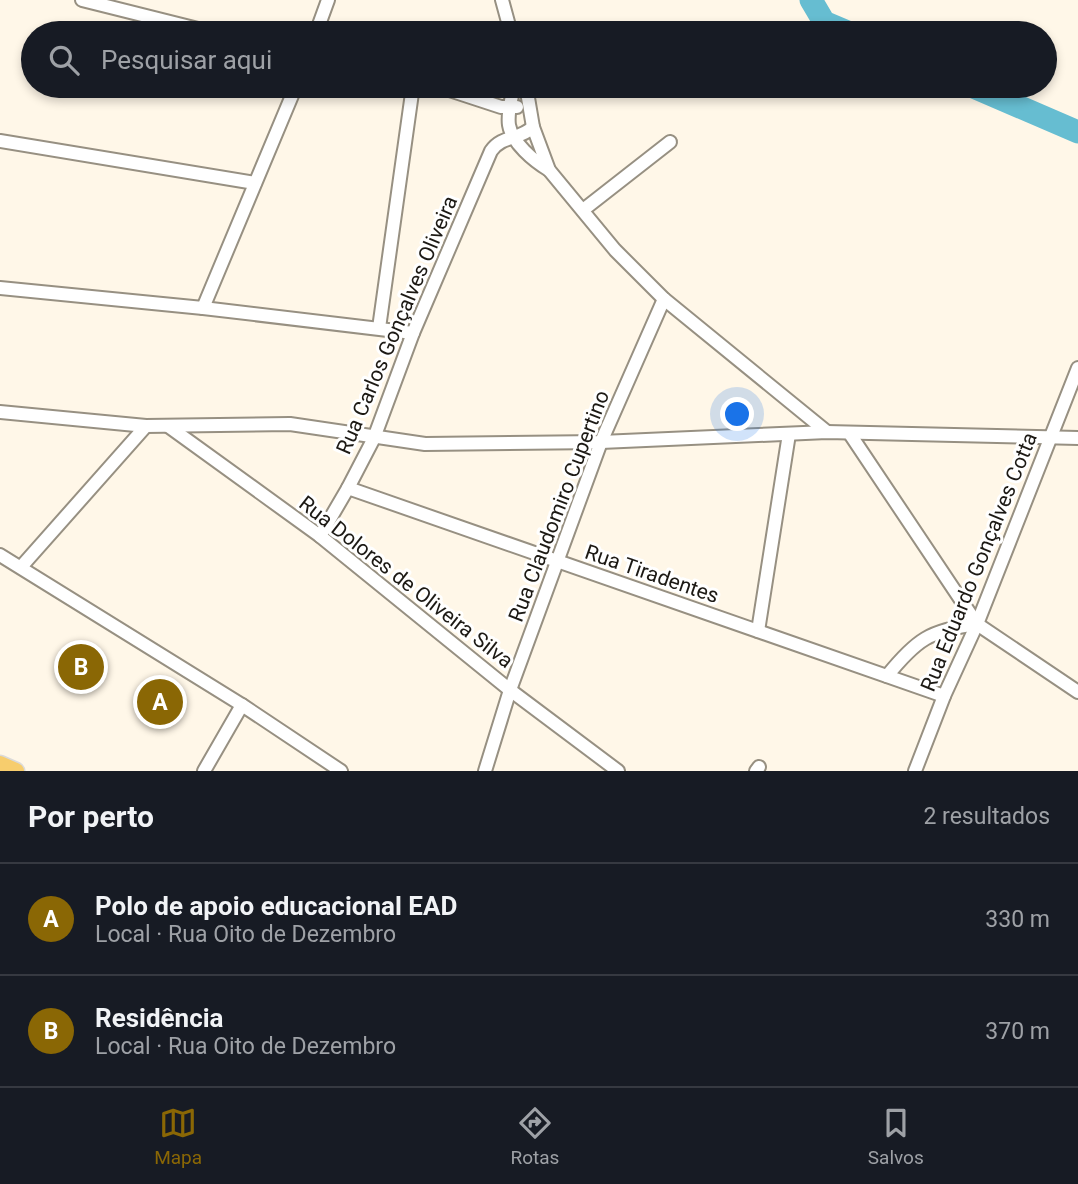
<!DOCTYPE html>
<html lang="pt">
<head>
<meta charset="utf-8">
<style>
	:root { --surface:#171b24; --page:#242831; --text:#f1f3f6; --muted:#9ea1a6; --line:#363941; --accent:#8a6705 }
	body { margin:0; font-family:Roboto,sans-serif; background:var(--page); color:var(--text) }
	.you { position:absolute; left:738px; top:415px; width:24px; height:24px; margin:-18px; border:5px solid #fff; border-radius:50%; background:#1a73e8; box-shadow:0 0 0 10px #1a73e833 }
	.badge { display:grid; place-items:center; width:46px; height:46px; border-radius:50%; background:var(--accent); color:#fff; font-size:23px; font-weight:700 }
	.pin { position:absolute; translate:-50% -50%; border:4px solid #fff; box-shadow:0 2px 7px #0006 }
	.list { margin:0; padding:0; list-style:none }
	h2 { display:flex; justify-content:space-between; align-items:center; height:91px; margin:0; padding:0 28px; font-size:30px }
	h2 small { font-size:23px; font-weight:400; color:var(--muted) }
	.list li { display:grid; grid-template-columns:46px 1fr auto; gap:21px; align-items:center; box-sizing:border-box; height:112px; padding:0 28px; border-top:2px solid var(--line) }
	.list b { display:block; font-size:26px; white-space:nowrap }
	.list p { margin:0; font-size:23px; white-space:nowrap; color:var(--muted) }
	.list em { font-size:23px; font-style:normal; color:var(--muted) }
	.icon { flex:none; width:38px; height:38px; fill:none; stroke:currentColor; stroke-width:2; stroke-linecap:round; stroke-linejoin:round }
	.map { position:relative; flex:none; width:1078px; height:771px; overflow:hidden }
	.search { position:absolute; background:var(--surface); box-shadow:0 4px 10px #0003; left:21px; right:21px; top:21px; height:77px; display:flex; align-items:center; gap:18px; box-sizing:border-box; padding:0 24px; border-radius:38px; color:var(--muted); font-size:26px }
	.sheet { height:315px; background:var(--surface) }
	nav { display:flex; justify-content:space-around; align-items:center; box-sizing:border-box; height:98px; border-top:2px solid var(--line); background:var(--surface); font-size:19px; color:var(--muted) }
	nav a { display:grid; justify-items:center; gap:4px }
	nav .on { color:var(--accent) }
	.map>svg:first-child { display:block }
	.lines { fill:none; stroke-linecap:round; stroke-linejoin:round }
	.river { stroke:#66bdd1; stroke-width:23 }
	.minor-casing { stroke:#979082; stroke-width:16 }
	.major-casing { stroke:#dbdad9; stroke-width:19 }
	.minor { stroke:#fff; stroke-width:12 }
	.major { stroke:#f7cd6d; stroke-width:16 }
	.labels { text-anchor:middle; stroke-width:6; stroke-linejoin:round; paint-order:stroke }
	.street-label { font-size:21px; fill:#1c1914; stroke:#fff }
</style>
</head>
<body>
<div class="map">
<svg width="1078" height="771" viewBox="0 0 1078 771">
	<rect width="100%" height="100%" fill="#fff7e8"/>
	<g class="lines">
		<g class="river">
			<path d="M 811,0 L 824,22 L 850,33"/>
			<path d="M 971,86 L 1078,132"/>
		</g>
		<g class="minor-casing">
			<g id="minor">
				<path d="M 82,0 L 214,33"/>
				<path d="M 502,0 L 511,33"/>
				<path d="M 316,33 L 328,0"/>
				<path d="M 437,86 L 501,107 L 517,107"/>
				<path d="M 514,86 C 512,98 507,112 509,125 C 512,143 534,161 549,170"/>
				<path d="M 526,86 L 533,127 L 549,170 L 615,250 L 664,299 L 827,432"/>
				<path d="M 0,141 L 255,183"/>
				<path d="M 583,210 L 670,142"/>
				<path d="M 0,288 L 203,308 L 413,333"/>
				<path d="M 203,308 L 296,86"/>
				<path d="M 379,328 L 413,86"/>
				<path d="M 0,412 L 146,426 L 290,424 L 425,444 L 601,442 L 827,432 L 1078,438"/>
				<path d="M 168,426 L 320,536 L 510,690 L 618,771"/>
				<path d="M 850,434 L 977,624 L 1078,692"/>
				<path d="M 348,488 L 944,696"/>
				<path d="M 320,536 L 348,488 L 374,438 L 413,333 L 491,151 C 502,135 520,140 533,127"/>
				<path d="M 0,555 L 242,705 L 341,771"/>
				<path d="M 21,567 L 146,426"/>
				<path d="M 758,631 L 789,434"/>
				<path d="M 887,676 C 916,640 930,630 977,624"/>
				<path d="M 204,771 L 242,705"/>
				<path d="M 485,771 L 510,690 L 601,442 L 664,299"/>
				<path d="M 756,771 L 759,767"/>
				<path d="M 915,771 L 944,696 L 977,624 L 1078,368"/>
			</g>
		</g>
		<g class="major-casing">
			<path id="major" d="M 0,764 L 16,771"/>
		</g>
		<use href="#minor" class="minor"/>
		<use href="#major" class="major"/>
	</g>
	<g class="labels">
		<g class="street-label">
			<text transform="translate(397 325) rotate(-67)" y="7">Rua Carlos Gonçalves Oliveira</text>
			<text transform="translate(559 506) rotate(-69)" y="7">Rua Claudomiro Cupertino</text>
			<text transform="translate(979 562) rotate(-68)" y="7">Rua Eduardo Gonçalves Cotta</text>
			<text transform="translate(652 574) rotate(19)" y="7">Rua Tiradentes</text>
			<text transform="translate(406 582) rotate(38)" y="7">Rua Dolores de Oliveira Silva</text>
		</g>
	</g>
</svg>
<div class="you"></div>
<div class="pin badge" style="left:160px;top:702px">A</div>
<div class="pin badge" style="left:81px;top:667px">B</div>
<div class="search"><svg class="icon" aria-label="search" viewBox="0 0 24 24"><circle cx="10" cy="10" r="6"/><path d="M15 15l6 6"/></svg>Pesquisar aqui</div>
</div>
<section class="sheet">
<h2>Por perto<small>2 resultados</small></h2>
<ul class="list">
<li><span class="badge">A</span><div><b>Polo de apoio educacional EAD</b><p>Local · Rua Oito de Dezembro</p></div><em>330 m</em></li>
<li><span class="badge">B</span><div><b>Residência</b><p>Local · Rua Oito de Dezembro</p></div><em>370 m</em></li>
</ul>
</section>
<nav>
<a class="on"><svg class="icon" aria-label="map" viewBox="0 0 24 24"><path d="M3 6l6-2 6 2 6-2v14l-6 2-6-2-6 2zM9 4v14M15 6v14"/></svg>Mapa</a>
<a><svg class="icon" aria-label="directions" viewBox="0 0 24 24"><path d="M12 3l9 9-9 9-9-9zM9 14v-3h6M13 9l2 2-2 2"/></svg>Rotas</a>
<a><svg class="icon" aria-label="saved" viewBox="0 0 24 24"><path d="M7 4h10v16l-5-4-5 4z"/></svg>Salvos</a>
</nav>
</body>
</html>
